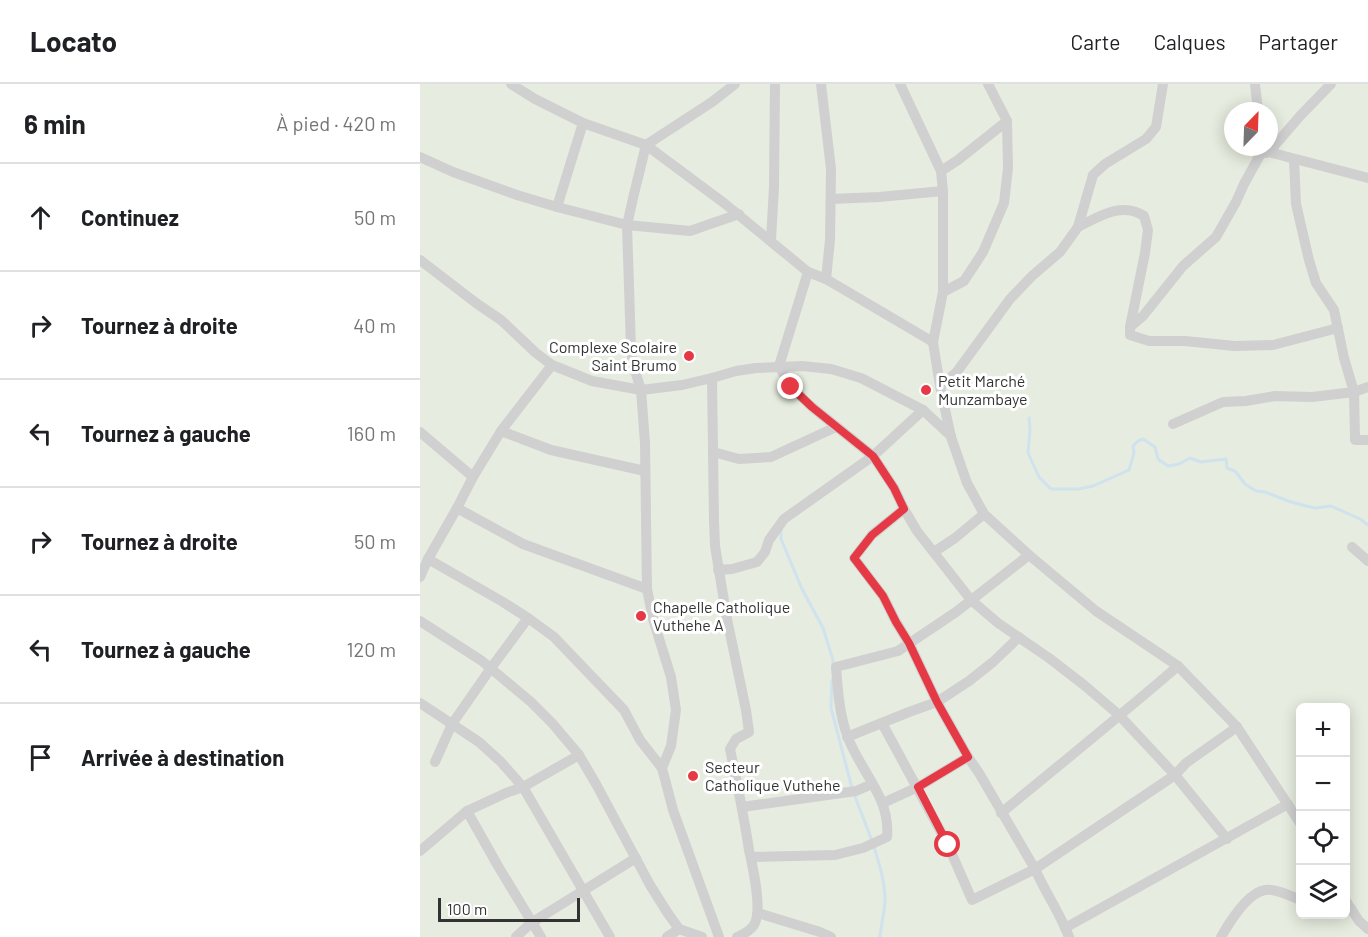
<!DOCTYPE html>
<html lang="fr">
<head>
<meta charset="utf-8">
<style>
	:root { --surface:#fff; --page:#f6f6f6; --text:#202124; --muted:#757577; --line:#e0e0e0 }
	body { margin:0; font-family:Barlow,sans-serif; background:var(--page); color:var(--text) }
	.controls { position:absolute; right:18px; bottom:18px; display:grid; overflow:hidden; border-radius:9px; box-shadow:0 3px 15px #0003 }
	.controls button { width:54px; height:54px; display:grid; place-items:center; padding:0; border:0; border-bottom:2px solid var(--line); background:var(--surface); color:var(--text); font:30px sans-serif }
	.compass { position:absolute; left:804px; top:18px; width:54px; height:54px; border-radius:50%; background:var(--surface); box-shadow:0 3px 15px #0003; rotate:23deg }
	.scale { position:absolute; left:18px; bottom:15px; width:142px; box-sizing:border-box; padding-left:6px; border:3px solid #333; border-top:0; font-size:16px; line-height:21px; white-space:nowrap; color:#333; -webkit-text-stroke:4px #fff; paint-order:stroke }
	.stop { position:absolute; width:18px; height:18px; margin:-14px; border:4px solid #e63946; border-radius:50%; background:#fff }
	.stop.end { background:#e63946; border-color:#fff; box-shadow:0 2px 6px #0008 }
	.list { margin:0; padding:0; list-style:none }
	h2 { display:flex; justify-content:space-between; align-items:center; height:78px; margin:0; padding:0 24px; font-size:26px }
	h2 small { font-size:20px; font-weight:400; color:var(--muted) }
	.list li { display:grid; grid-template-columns:39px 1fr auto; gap:18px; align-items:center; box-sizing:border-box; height:108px; padding:0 24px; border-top:2px solid var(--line) }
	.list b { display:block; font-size:22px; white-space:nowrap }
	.list em { font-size:20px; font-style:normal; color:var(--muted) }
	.icon { flex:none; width:33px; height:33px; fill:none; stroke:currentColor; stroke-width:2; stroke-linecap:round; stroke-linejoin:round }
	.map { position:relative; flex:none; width:948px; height:853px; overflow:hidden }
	header { display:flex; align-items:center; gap:36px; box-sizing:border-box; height:84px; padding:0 30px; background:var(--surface); border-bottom:2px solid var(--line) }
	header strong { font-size:28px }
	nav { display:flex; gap:33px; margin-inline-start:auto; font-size:21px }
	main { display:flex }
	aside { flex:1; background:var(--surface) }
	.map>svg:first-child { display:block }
	.green { fill:#e6ecdf; fill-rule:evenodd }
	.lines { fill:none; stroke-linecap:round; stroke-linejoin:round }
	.stream { stroke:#cfe2ee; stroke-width:3 }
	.minor { stroke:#d0d0d0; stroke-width:10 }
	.route { stroke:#e63946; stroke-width:8 }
	.poi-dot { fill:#e63946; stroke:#fff; stroke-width:2 }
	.labels { text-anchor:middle; stroke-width:6; stroke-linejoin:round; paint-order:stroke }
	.poi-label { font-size:16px; fill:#333; stroke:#fff; text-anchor:start }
</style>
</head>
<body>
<header>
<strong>Locato</strong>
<nav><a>Carte</a><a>Calques</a><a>Partager</a></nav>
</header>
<main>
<aside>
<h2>6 min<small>À pied · 420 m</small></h2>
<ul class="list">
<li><svg class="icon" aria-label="ahead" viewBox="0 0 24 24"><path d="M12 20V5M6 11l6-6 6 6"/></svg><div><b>Continuez</b></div><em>50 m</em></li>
<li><svg class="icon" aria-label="right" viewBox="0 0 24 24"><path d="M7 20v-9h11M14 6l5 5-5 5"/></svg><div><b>Tournez à droite</b></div><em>40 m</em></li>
<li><svg class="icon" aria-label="left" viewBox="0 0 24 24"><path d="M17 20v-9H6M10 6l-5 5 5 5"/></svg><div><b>Tournez à gauche</b></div><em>160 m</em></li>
<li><svg class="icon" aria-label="right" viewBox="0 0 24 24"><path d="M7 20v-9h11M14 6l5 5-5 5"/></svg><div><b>Tournez à droite</b></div><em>50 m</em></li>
<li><svg class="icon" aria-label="left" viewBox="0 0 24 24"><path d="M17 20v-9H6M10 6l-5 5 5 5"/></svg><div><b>Tournez à gauche</b></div><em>120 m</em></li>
<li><svg class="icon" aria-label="arrive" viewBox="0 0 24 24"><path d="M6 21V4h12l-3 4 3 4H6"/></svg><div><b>Arrivée à destination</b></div></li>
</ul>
</aside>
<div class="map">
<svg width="948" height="853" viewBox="0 0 948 853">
	<rect width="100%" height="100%" fill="#fff"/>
	<path class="green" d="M 0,0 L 948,0 L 948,853 L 0,853 ZM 813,27 L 849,27 L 849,63 L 813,63 ZM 880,624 L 926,624 L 926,830 L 880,830 Z"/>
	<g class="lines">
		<g class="stream">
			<path d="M 609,334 L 610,346 L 608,369 L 619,393 L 631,405 L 659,405 L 673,402 L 709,386 L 714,369 L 713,362 L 718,357 L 723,355 L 735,363 L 738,375 L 748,382 L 759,380 L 770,374 L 781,378 L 806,375 L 807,384 L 815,387 L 825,400 L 836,407 L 845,408 L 868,417 L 886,422 L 895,424 L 911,422 L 940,435 L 948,441"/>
			<path d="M 361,445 L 361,455 L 382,505 L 403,544 L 413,576 L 413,581"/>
			<path d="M 412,596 L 411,624 L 432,704"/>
			<path d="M 434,710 C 445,739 465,785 465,815 C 465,827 461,841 460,853"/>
		</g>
		<g class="minor">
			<path d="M 91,0 L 115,15 L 163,39 L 226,61 L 304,119 L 388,188 L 406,195 L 513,258"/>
			<path d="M 401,0 L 411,85 L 410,156 L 406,195"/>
			<path d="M 480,0 L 521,87 L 523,107 L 523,208 L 513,258 L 520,302 L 531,353 L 547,399 L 564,430 L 609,471 L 676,527 L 758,582 L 817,643 L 880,739"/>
			<path d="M 835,0 L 838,27"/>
			<path d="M 849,68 L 948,94"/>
			<path d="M 846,69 L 849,68 L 880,32 L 911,0"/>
			<path d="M 0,73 L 33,88 L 97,111 L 137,123 L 207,141 L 270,147 L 319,130"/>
			<path d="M 874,75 L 876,120 L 889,176 L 896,199 L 914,226 L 924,274 L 934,308 L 935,356 L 948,356"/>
			<path d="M 521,87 L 538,76 L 587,37"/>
			<path d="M 411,115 L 459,113 L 523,107"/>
			<path d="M 137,123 L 163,39"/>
			<path d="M 658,143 C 678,133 702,117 724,132 L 728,146 L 725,169 L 710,243 L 723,232 L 763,182 L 796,153 L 816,118 L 824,100 L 840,71 L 840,63"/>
			<path d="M 351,156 L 354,103 L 355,0"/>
			<path d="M 0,176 L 56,219 L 81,236 L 116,269 L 132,281 L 172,297 L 221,306 L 262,301 L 292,294 L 316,287 L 336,284 L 382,282 L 411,285 L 441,294 L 503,326 L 531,352"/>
			<path d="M 388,188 L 359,282 L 371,303 L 392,323 L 453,372 L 474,404 L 484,425 L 497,447 L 551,516 L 578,539 L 629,574 L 664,601 L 699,631 L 755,691 L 807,755"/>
			<path d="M 523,208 L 544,197 L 563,168 L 584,119 L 588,84 L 587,37 L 568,0"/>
			<path d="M 710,243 L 710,251 L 729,257 L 765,257 L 815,262 L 853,261 L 918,244"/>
			<path d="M 292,294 L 294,437 L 295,462 L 307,535 L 326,626 L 329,648 L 316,655 L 310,665 C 317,699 324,732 329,766 C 333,784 342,823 335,839 C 332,846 324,850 317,853"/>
			<path d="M 520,302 L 536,289 L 590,215 L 612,192 L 640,168 L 658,143 L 673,91 L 685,80 L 726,55 L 736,43 L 743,0"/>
			<path d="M 753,340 L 803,318 L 826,317 L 855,312 L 892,313 L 934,308 L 948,303"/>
			<path d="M 81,347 L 131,366 L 225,387"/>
			<path d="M 0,348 L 53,393"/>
			<path d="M 293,368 L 319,375 L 351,373 L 416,343"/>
			<path d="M 37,424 L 103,460 L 227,505"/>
			<path d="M 484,425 L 452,451 L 434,474 L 463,512 L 476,538 L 489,559 L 517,618 L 548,673 L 559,689 L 615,785 C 625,808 640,829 649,853"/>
			<path d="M 932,463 L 948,477"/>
			<path d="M 514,468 L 535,454 L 564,430"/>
			<path d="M 8,475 L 83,518 L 108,534 L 134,553 L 204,626 L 220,656 L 242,684"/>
			<path d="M 298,486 L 312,485 L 337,478 L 345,468 L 349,456 L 364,435 L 453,372 L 503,326"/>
			<path d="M 0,493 L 8,475 L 37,424 L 53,393 L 81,347 L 132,281"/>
			<path d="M 0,537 L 62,577 L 111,618 L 132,639 L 159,671 L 176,700 L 230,801 L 247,828 L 259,845 L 282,853"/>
			<path d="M 0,619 L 59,658 L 81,678 L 103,703 L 190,853"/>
			<path d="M 462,639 L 528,761 L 552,816 L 615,785 L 755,691 L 766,679 L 817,643"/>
			<path d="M 427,653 L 489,628 L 517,618 L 549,597 L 573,578 L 599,553"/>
			<path d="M 15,678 L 32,640 L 71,584 L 108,534"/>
			<path d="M 463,719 L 498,703 L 548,673"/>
			<path d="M 322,723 L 436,707 L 452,700"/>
			<path d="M 47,727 L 78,782 L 121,853"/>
			<path d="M 581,729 C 641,680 700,632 758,582"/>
			<path d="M 0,767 L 47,727 L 86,709 L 103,703 L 159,671"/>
			<path d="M 331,773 L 415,771 L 443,764 L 467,753 C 471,713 439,686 427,651 C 419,629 418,606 416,583 L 478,567 L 536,528 L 609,471"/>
			<path d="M 926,817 L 939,837 L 948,845"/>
			<path d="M 338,829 L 400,848 L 411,853"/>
			<path d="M 645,844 L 868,720"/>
			<path d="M 96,853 L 111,839 L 216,774"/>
			<path d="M 247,853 L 259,845"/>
			<path d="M 299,853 L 253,726 L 242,684 L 251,662 L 256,626 L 251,593 L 233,535 L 227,505 L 225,359 L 221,306 L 213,280 L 211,264 L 207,141 L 214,110 L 226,61 L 292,18 L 315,0"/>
			<path d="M 801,853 C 809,839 827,809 845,806 C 854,804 871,812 880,816"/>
		</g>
	</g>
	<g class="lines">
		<path class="route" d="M 371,303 L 392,323 L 453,372 L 474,404 L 484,425 L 452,451 L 434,474 L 463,512 L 476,538 L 489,559 L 517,618 L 548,673 L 498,703 L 528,761"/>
	</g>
	<g class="poi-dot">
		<circle cx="269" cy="272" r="6"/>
		<circle cx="506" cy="306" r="6"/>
		<circle cx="221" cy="532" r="6"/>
		<circle cx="273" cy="692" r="6"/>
	</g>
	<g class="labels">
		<g class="poi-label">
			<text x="257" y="269" text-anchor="end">Complexe Scolaire<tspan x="257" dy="18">Saint Brumo</tspan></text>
			<text x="518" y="303">Petit Marché<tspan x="518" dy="18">Munzambaye</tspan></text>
			<text x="233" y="529">Chapelle Catholique<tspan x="233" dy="18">Vuthehe A</tspan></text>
			<text x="285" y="689">Secteur<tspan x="285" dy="18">Catholique Vuthehe</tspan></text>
		</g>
	</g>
</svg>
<div class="controls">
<button>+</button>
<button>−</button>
<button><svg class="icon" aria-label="locate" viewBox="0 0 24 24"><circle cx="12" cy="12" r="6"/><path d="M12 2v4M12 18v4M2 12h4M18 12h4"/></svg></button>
<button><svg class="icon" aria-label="layers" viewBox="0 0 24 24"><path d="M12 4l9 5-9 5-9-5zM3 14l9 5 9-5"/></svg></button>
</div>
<svg class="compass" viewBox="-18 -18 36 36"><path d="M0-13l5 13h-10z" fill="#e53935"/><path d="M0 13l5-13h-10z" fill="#757577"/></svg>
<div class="scale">100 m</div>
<div class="stop" style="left:528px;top:761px"></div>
<div class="stop end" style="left:371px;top:303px"></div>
</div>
</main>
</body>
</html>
